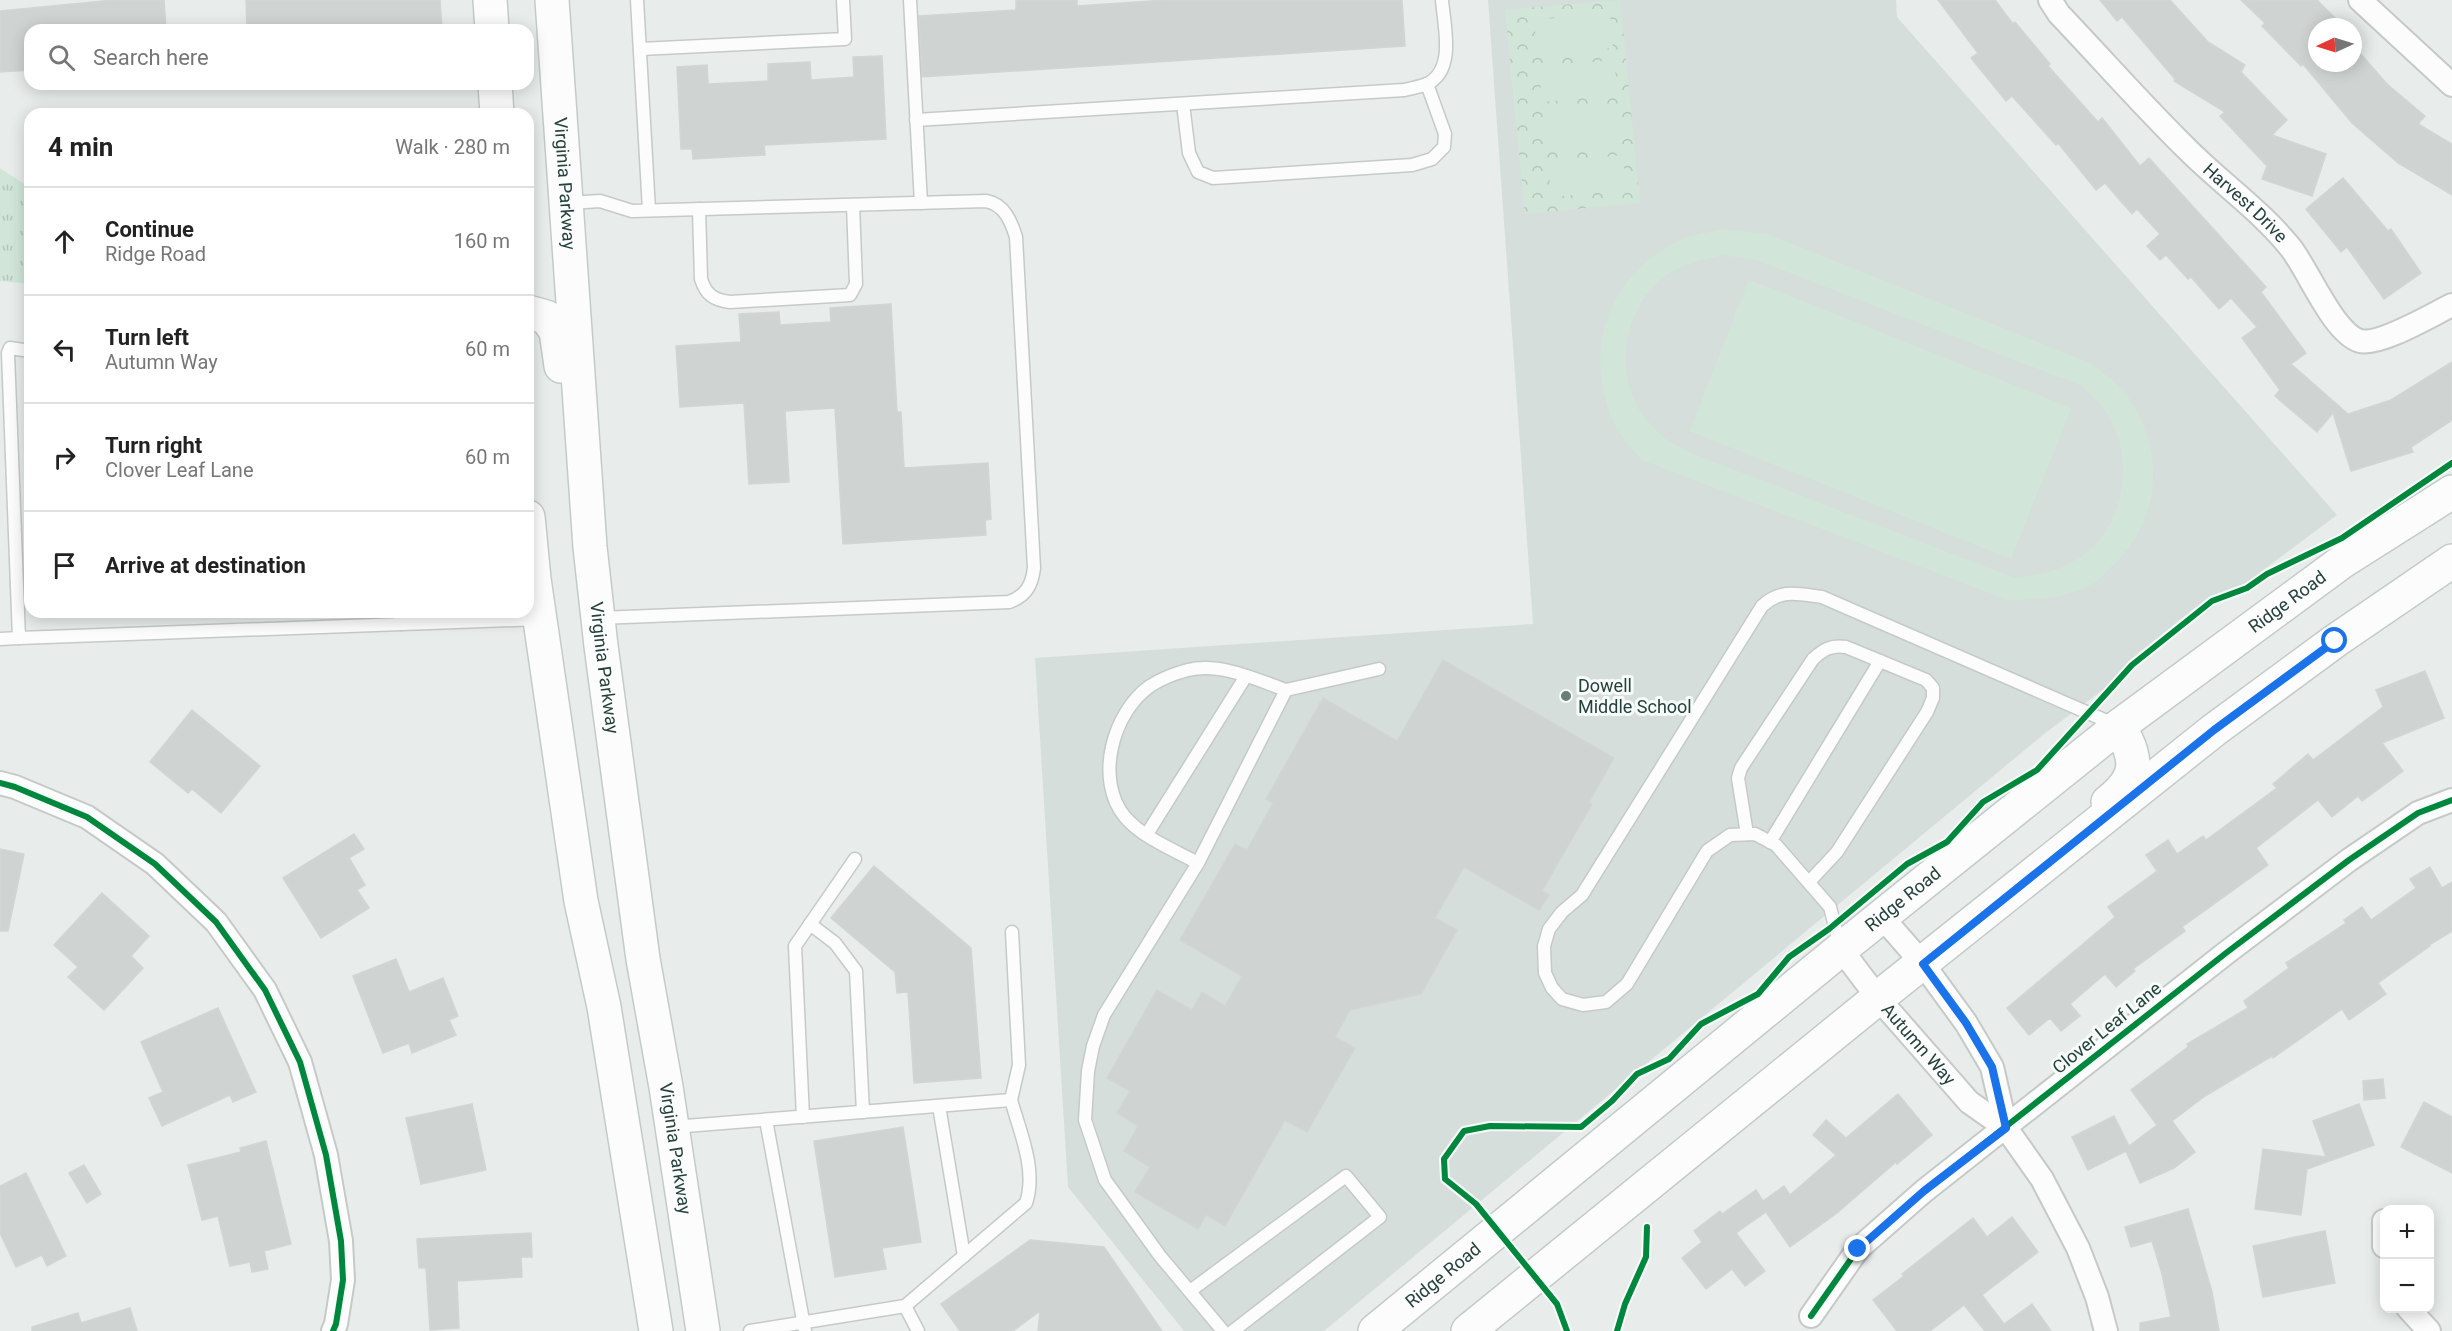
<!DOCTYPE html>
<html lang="en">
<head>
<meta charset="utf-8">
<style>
	:root { --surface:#fff; --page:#f2f2f2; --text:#222; --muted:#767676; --line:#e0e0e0 }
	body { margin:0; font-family:Roboto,sans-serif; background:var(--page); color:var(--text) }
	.controls { position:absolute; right:18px; bottom:18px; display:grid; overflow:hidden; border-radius:12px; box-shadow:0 3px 15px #0003 }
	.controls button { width:54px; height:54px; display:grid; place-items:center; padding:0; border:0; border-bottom:2px solid var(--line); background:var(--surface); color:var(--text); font:30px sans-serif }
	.compass { position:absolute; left:2308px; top:18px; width:54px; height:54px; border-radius:50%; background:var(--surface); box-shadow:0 3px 15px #0003; rotate:266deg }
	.stop { position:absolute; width:18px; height:18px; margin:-14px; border:4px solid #1a73e8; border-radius:50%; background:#fff }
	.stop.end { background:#1a73e8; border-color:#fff; box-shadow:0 2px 6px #0008 }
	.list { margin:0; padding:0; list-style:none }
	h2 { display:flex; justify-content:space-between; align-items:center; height:78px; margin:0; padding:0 24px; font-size:26px }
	h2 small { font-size:20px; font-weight:400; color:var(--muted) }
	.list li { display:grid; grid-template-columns:39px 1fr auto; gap:18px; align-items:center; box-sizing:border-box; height:108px; padding:0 24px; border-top:2px solid var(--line) }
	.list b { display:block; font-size:22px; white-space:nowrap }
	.list p { margin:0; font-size:20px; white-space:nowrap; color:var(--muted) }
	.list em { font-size:20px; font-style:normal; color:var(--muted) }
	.icon { flex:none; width:33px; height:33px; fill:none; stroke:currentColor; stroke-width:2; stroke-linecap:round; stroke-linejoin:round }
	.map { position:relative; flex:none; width:2452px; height:1331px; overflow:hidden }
	.search { position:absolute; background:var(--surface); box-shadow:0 3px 15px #0003; left:24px; top:24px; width:510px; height:66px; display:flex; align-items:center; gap:15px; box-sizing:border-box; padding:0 21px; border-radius:18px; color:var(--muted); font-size:22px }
	.panel { position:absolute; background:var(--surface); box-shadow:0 3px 15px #0003; left:24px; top:108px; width:510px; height:510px; border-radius:18px }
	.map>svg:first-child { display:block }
	.built { fill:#d6dedb }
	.grass { fill:url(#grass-tufts) }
	.park { fill:url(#park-crowns) }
	.pitch { fill:#d1e6d8; fill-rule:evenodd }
	.building { fill:#cfd4d2; stroke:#d1d6d4; stroke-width:1.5 }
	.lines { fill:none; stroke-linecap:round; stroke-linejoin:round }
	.service-casing { stroke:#c5cac8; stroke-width:15 }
	.minor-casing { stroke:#c5cac8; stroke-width:26 }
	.secondary-casing { stroke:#c3cbc8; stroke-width:36 }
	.service { stroke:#fcfcfc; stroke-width:12 }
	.minor { stroke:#fcfcfc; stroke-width:22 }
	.secondary { stroke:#fcfcfc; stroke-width:33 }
	.cycleway-casing { stroke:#f7fbf9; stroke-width:10 }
	.cycleway { stroke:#00873e; stroke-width:6 }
	.route { stroke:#1a73e8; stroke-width:8 }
	.poi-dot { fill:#697e78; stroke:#f7fbf9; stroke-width:2 }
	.labels { text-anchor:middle; stroke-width:6; stroke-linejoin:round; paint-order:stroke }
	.street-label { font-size:18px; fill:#24423a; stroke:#f7fbf9 }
	.poi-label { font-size:18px; fill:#24423a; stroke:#f7fbf9; text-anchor:start }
</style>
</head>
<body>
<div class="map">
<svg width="2452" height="1331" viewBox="0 0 2452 1331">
	<defs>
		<pattern id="grass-tufts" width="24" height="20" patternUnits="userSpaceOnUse" patternTransform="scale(1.5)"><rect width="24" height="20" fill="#d1e6d8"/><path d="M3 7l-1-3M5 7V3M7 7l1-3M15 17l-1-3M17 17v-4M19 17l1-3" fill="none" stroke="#b3c6ba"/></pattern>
		<pattern id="park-crowns" width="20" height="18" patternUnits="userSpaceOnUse" patternTransform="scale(1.5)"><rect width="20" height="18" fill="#d1e6d8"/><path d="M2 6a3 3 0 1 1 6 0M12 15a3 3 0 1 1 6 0" fill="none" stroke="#b3c6ba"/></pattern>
	</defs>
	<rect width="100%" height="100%" fill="#e8edeb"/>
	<path class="built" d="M 1488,0 L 1896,0 L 1897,17 L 2337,515 L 2044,734 L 1324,1331 L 1184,1331 L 1068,1187 L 1035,658 L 1533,624 Z"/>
	<path class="grass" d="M 0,168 L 30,188 L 30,284 L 0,281 Z"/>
	<path class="park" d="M 1620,0 L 1640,203 L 1525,214 L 1505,10 Z"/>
	<g class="pitch">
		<path d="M 1610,13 L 1613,48 L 1538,55 L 1534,20 Z"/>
		<path d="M 1614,60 L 1618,95 L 1542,102 L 1539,67 Z"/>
		<path d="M 1618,107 L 1622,142 L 1546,149 L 1543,114 Z"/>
		<path d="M 1623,155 L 1626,190 L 1551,197 L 1548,162 Z"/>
		<path d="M 1722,229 L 1767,234 L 2090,363 C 2101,372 2117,382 2125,393 C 2167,449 2162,523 2109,569 C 2104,574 2098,581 2092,584 C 2065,599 2037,599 2008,600 L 1642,460 C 1633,449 1620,436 1614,423 C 1582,351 1607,277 1678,241 C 1691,234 1709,233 1722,229 ZM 1723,255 L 1757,260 L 2082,386 C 2089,394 2098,401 2104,409 C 2138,454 2126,531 2076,560 C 2057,572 2037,575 2015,578 L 1690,453 C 1680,447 1667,442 1659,433 C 1652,426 1643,417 1638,408 C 1615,368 1625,311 1659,281 C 1677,265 1700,260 1723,255 Z"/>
		<path d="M 1749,280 L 2071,408 L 2011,559 L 1690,431 Z"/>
	</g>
	<g class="building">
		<path d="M 114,0 L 164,0 L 166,30 L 28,30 L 30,70 L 0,72 L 0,11 Z"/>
		<path d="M 246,0 L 440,0 L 442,30 L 247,30 Z"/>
		<path d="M 1016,0 L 1077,0 L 1077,6 L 1166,0 L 1402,0 L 1405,46 L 922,77 L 919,16 L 1016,10 Z"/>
		<path d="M 1938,0 L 1995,0 L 2013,24 L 2015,22 L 2050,64 L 2048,66 L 2098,122 L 2102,118 L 2140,166 L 2149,158 L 2266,287 L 2261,292 L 2306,353 L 2291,364 L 2348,414 L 2391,400 L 2452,362 L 2452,420 L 2411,447 L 2413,452 L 2351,471 L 2333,413 L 2317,432 L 2275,396 L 2280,390 L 2242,338 L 2257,327 L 2231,298 L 2219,309 L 2191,277 L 2188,279 L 2166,255 L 2160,260 L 2147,246 L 2160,234 L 2137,209 L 2132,214 L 2105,183 L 2096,190 L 2058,143 L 2056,145 L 2012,96 L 2006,101 L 1971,58 L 1978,53 Z"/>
		<path d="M 2100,0 L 2170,0 L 2208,42 L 2245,65 L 2241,72 L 2287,120 L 2272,135 L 2326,154 L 2312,196 L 2262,179 L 2267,166 L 2220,116 L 2225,112 L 2174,81 L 2175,79 L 2122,17 L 2117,21 Z"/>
		<path d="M 2241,0 L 2317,0 L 2344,27 L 2317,27 L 2317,63 L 2353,63 L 2353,45 L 2387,84 L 2425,116 L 2418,124 L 2452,144 L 2452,195 L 2398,163 L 2352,123 L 2303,64 L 2301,66 L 2262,26 L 2265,23 Z"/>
		<path d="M 882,56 L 886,139 L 764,145 L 765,155 L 693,159 L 692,149 L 681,149 L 677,67 L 707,65 L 708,84 L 768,81 L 768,64 L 810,62 L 811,80 L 854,77 L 853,57 Z"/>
		<path d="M 2343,178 L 2388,231 L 2391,229 L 2421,273 L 2384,299 L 2347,247 L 2341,252 L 2306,209 Z"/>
		<path d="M 891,304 L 897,412 L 901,412 L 904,468 L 988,463 L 991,519 L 985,520 L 986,535 L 843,544 L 835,408 L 785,411 L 789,482 L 749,484 L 744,403 L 680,407 L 676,346 L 741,342 L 739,314 L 779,312 L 780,325 L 831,322 L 830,308 Z"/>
		<path d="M 1443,660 L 1614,758 L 1589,802 L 1592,804 L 1542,891 L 1549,895 L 1539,910 L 1464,867 L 1435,918 L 1457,930 L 1421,994 L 1350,1010 L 1335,1037 L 1355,1048 L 1307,1132 L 1285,1120 L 1225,1226 L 1206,1215 L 1198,1229 L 1135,1192 L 1150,1167 L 1124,1151 L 1138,1126 L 1117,1113 L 1130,1091 L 1107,1078 L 1157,990 L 1192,1010 L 1202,992 L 1225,1006 L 1242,976 L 1180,940 L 1235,844 L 1247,850 L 1273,803 L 1266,799 L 1323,698 L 1397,741 Z"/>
		<path d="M 2425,671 L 2444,718 L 2382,743 L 2403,771 L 2362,801 L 2358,796 L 2332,817 L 2318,800 L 2256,848 L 2268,865 L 2182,927 L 2185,931 L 2133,969 L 2135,971 L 2116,987 L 2105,974 L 2070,1004 L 2080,1016 L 2061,1031 L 2050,1018 L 2029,1035 L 2007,1008 L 2115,917 L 2108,907 L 2157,871 L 2146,855 L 2168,840 L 2177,854 L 2203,836 L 2206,840 L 2277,788 L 2273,784 L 2308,754 L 2313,760 L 2383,707 L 2376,690 Z"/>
		<path d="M 192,710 L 260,766 L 221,813 L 192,789 L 188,793 L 150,762 Z"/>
		<path d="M 354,834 L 364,849 L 349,858 L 365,885 L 357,890 L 369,908 L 321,938 L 283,878 Z"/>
		<path d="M 0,849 L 24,854 L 8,931 L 0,931 Z"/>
		<path d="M 874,866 L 971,948 L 981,1078 L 914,1083 L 908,992 L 897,993 L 895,972 L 831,918 Z"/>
		<path d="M 2430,867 L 2442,888 L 2452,882 L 2452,931 L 2429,945 L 2430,946 L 2378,983 L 2386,994 L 2349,1020 L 2342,1009 L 2273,1058 L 2272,1056 L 2205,1096 L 2172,1121 L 2195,1152 L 2174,1168 L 2140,1183 L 2126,1151 L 2088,1170 L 2072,1137 L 2114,1116 L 2129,1146 L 2157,1125 L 2131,1090 L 2188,1047 L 2187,1044 L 2248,1008 L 2244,1001 L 2289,968 L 2286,963 L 2346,923 L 2344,920 L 2362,907 L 2371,920 L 2416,888 L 2410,879 Z"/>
		<path d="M 102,893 L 149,936 L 131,956 L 143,968 L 104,1010 L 68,977 L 78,967 L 54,945 Z"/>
		<path d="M 396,959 L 409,992 L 443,978 L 458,1016 L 449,1020 L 456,1035 L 412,1053 L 409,1043 L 383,1053 L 353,976 Z"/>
		<path d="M 218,1008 L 256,1092 L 233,1102 L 230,1095 L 162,1126 L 149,1098 L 163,1092 L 141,1042 Z"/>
		<path d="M 2383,1079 L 2385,1098 L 2364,1100 L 2363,1081 Z"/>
		<path d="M 1898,1094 L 1932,1135 L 1897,1164 L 1896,1162 L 1837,1213 L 1790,1247 L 1766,1212 L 1736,1233 L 1765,1271 L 1745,1286 L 1732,1269 L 1706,1289 L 1682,1258 L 1702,1242 L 1694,1231 L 1720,1211 L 1722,1214 L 1756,1190 L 1763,1201 L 1784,1186 L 1790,1195 L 1836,1155 L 1813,1135 L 1826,1120 L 1846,1138 Z"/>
		<path d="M 2424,1102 L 2452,1117 L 2452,1173 L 2401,1147 Z"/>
		<path d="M 472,1104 L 486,1170 L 421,1184 L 406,1118 Z"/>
		<path d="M 2359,1104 L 2374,1145 L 2307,1169 L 2301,1215 L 2255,1209 L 2263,1149 L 2326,1157 L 2313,1121 Z"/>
		<path d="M 903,1127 L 921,1242 L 882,1248 L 886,1269 L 835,1277 L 814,1141 Z"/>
		<path d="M 266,1141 L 291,1244 L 264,1251 L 268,1269 L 252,1272 L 250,1262 L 230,1266 L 218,1216 L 202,1220 L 188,1165 L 241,1152 L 240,1148 Z"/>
		<path d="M 84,1165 L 101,1194 L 87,1203 L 69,1173 Z"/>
		<path d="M 26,1173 L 66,1256 L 47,1266 L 42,1255 L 16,1267 L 0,1233 L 0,1186 Z"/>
		<path d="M 2188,1209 L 2212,1292 L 2219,1331 L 2140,1331 L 2140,1323 L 2171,1317 L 2162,1274 L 2152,1241 L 2131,1247 L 2125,1227 Z"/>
		<path d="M 2012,1217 L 2038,1252 L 1982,1295 L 2004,1324 L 2032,1304 L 2051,1331 L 1985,1331 L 1964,1305 L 1930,1331 L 1897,1331 L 1873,1300 L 1904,1276 L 1902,1274 L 1973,1218 L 1987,1237 Z"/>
		<path d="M 2325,1231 L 2335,1283 L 2263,1297 L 2253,1246 Z"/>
		<path d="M 531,1233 L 532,1257 L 521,1257 L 522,1277 L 457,1281 L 459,1328 L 430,1330 L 426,1268 L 419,1268 L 417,1239 Z"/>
		<path d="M 1030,1240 L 1104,1247 L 1162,1331 L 1038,1331 L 1040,1311 L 1013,1331 L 960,1331 L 941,1304 Z"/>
		<path d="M 130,1308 L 137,1331 L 32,1331 L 32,1327 L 78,1313 L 81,1323 Z"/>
	</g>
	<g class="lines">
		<g class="service-casing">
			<g id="service">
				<path d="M 637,0 L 649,210"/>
				<path d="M 910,0 L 921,203"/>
				<path d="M 640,49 L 845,39 L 843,0"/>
				<path d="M 1183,104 L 1189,153 L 1198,172 L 1213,178 L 1412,165 L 1432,159 L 1444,147 L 1445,134 L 1427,84"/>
				<path d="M 916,120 L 1404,90 C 1411,88 1420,87 1427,84 C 1456,70 1444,26 1442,0"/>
				<path d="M 569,203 L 600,201 L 632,211 L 986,201 C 1004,204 1011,221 1016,237 L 1034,568 C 1032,585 1026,596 1009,602 L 599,618"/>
				<path d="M 699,209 L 701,279 C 706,295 714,300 730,302 L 850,295 L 856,284 L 853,205"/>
				<path d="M 30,351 L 10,348 L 8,353 L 19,638 L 539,619"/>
				<path d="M 400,612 L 401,624"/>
				<path d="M 0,639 L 19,638"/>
				<path d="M 1286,690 L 1379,669"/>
				<path d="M 1147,834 L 1246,676"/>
				<path d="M 1747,834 L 1738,778 L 1741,768 L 1813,659 C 1824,649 1831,645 1846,647 L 1926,680 L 1933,688 L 1933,698 L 1927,712 L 1837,852 L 1809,882"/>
				<path d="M 1770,842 L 1880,661"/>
				<path d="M 1198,863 C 1174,850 1143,838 1125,817 C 1094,779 1113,712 1150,686 C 1161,679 1176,673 1188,670 C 1220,662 1257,680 1286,690 L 1198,863 L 1104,1015 L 1093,1046 L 1088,1071 L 1085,1120 L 1105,1180 L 1160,1256 L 1223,1331"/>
				<path d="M 810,924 L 835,943 L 856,971 L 863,1112"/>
				<path d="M 1840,946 L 1830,907 L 1776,845 L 1755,834 L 1730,835 L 1707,851 L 1627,984 L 1606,1002 L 1583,1005 L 1562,999 L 1552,988 L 1545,973 L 1544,946 L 1549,929 L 1562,912 L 1582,895 L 1762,606 C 1782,588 1798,594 1822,597 L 2116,725"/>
				<path d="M 1011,1100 L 1019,1065 L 1012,932"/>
				<path d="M 939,1106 L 964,1256"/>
				<path d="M 803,1117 L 795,946 L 855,859"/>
				<path d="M 766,1120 L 805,1331"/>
				<path d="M 673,1127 L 1011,1100 C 1020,1132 1037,1170 1026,1203 L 905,1306 L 750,1331"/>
				<path d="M 1190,1291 L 1346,1176 L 1380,1217 L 1233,1331"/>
				<path d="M 905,1306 L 918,1331"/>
			</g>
		</g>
		<g class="minor-casing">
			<g id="minor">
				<path id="s1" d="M 2050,0 L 2059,14 C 2102,59 2143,106 2188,150 C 2221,183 2260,210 2290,247 C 2308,269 2333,333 2360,341 C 2380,346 2433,314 2452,305"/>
				<path d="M 2360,0 L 2452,85"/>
				<path d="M 0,783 L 15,787 L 87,817 L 155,864 L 216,922 L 265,990 L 300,1062 L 326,1155 L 341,1241 L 343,1280 L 336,1324 L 333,1331"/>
				<path d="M 1882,917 L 1923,964 L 1966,1023 L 1992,1067 L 2006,1128"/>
				<path id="s2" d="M 1841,949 L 1878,998 L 1969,1102 L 2006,1128 L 2042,1179 L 2078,1248 L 2097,1297 L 2106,1331"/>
				<path d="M 2384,1221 L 2384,1246"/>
				<path d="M 2408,1308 L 2429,1331"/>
				<path d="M 1811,1316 L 1858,1249 L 1924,1191 L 2226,953 L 2349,860 L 2418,813 L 2452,800"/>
			</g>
		</g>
		<g class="secondary-casing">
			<g id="secondary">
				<path d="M 490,0 L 492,30"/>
				<path id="s3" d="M 552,0 L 590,547 L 601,646 L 643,959 L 666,1087 L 703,1331"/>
				<path d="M 495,84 L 497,114"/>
				<path d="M 528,312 L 546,317 L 556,331 L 561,366"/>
				<path d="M 528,517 L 534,579 L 581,901 L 604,1007 L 656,1331"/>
				<path d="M 2108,802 C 2140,777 2138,759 2119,726"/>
				<path id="s4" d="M 1375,1331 L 1841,949 L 2119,726 L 2343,561 L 2452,492"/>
				<path d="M 1468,1331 L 1878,998 L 2214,730 L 2335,641 L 2452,561"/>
			</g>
		</g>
		<use href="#service" class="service"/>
		<use href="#minor" class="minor"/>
		<use href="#secondary" class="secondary"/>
		<g class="cycleway-casing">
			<g id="cycleway">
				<path d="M 0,783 L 15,787 L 87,817 L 155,864 L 216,922 L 265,990 L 300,1062 L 326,1155 L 341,1241 L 343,1280 L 336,1324 L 333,1331"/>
				<path d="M 1811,1316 L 1858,1249 L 1924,1191 L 2226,953 L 2349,860 L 2418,813 L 2452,800"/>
				<path d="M 1567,1331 L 1557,1304 L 1476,1204 L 1445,1179 L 1444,1159 L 1464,1131 L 1490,1126 L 1581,1127 L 1612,1101 L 1637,1074 L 1669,1059 L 1701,1024 L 1758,994 L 1789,957 L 1829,929 L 1907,864 L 1947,842 L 1983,802 L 2037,770 L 2132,665 L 2212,601 L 2247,588 L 2267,574 L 2342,538 L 2452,463"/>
				<path d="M 1617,1331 L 1625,1304 L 1646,1257 L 1647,1227"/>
			</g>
		</g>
		<use href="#cycleway" class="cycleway"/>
	</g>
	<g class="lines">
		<path class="route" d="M 1858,1249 L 1924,1191 L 2006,1128 L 1992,1067 L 1966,1023 L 1923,964 L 2214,730 L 2335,641"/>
	</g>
	<circle class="poi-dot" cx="1566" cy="696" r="6"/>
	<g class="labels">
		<g class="street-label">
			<text dy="6" stroke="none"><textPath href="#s3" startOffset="184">Virginia Parkway</textPath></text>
			<text dy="6" stroke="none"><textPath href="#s1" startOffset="282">Harvest Drive</textPath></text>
			<text dy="6" stroke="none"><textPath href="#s4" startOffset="1168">Ridge Road</textPath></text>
			<text dy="6" stroke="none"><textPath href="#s3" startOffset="670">Virginia Parkway</textPath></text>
			<text dy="6" stroke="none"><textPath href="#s4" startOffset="682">Ridge Road</textPath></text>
			<text transform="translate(2107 1028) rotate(-39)" y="6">Clover Leaf Lane</text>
			<text dy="6" stroke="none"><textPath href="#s2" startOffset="123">Autumn Way</textPath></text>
			<text dy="6" stroke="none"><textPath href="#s3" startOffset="1156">Virginia Parkway</textPath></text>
			<text dy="6" stroke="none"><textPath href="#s4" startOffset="88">Ridge Road</textPath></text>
		</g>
		<g class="poi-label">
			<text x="1578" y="692">Dowell<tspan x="1578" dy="21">Middle School</tspan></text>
		</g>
	</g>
</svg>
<div class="controls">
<button>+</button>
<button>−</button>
</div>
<svg class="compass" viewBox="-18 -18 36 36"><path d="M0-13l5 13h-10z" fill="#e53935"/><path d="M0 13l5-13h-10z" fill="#767676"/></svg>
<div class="stop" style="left:2335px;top:641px"></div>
<div class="stop end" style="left:1858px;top:1249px"></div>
<div class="search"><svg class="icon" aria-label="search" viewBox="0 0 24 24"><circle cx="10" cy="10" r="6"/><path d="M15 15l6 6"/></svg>Search here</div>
<section class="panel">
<h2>4 min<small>Walk · 280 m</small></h2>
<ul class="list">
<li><svg class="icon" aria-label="ahead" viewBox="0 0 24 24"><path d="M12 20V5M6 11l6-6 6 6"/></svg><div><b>Continue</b><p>Ridge Road</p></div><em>160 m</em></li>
<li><svg class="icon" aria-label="left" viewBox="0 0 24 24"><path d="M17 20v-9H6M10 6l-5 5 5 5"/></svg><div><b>Turn left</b><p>Autumn Way</p></div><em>60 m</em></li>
<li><svg class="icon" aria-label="right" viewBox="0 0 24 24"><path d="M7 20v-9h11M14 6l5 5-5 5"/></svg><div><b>Turn right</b><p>Clover Leaf Lane</p></div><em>60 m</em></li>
<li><svg class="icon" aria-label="arrive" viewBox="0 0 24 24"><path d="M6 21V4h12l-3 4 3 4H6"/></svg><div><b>Arrive at destination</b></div></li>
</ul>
</section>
</div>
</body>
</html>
